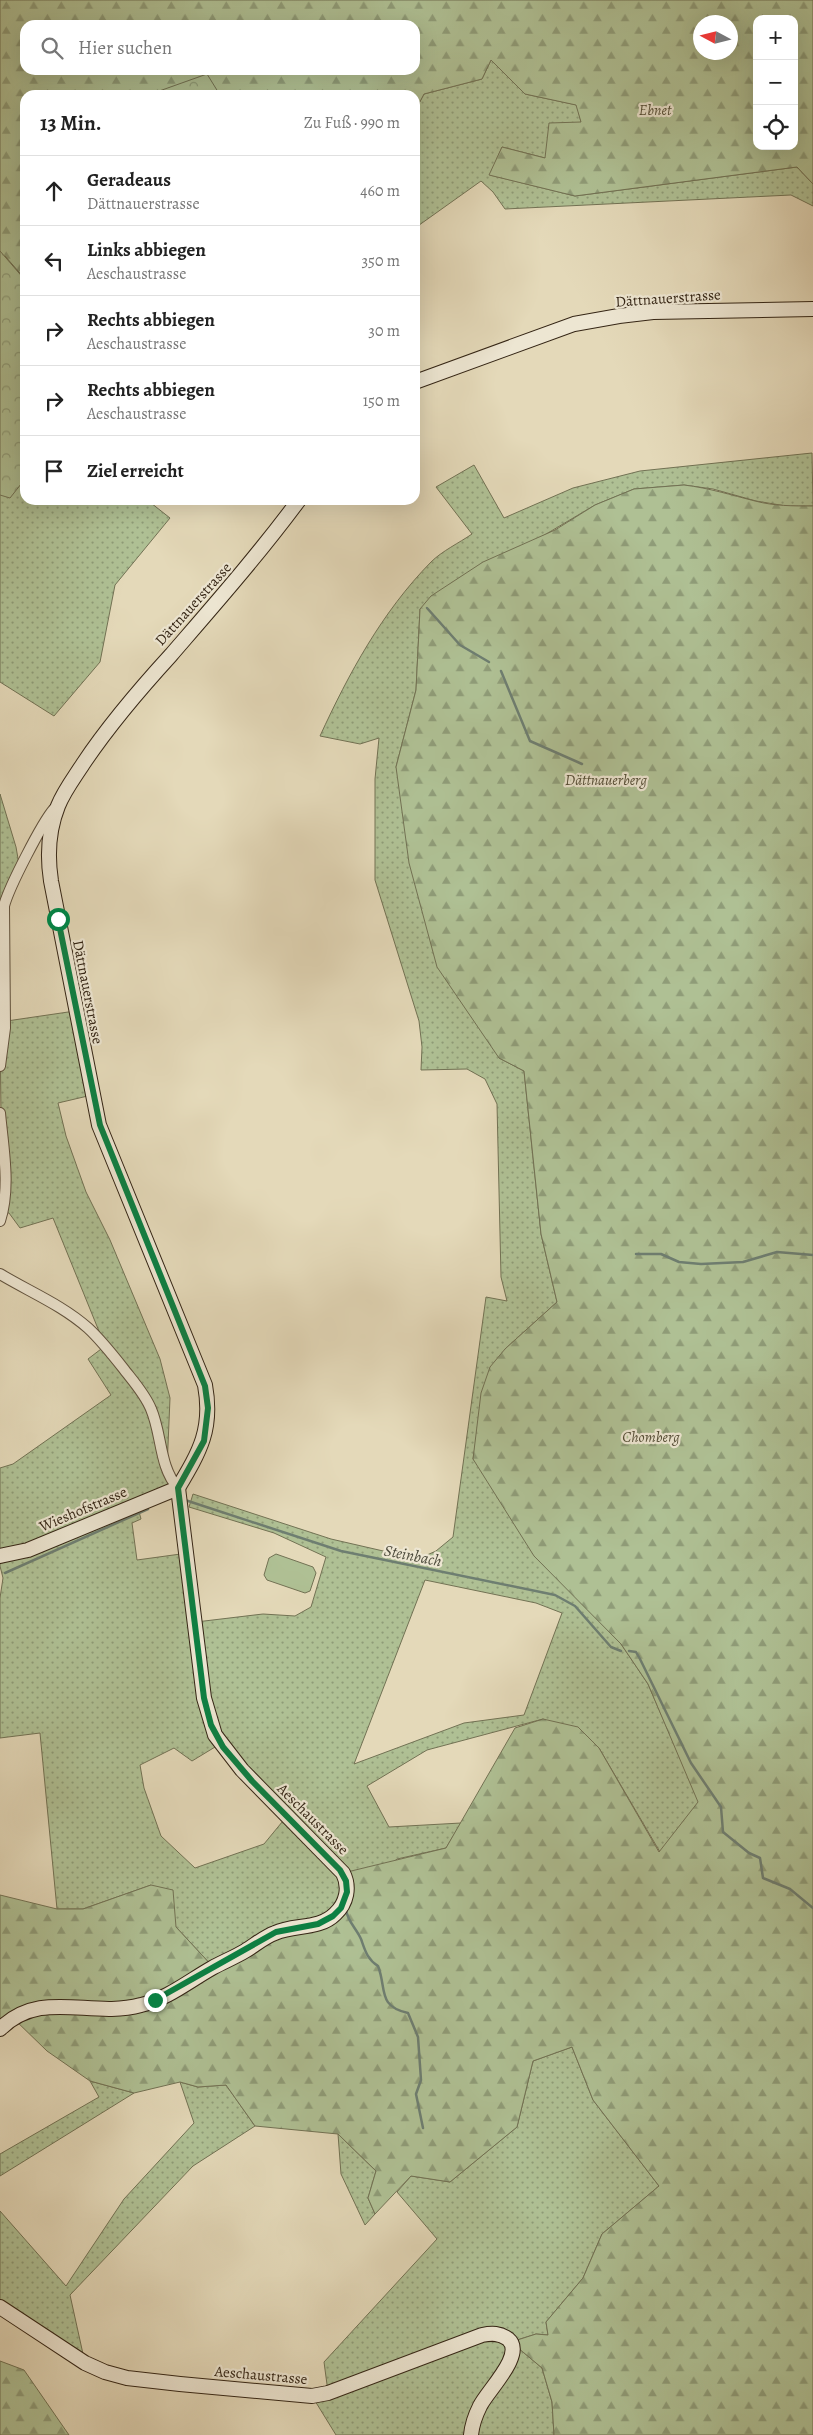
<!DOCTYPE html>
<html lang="de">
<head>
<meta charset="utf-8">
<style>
	:root { --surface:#fff; --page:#f6f6f6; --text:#222; --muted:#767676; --line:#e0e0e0 }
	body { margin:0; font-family:Alegreya,serif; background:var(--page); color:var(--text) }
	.controls { position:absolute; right:15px; top:15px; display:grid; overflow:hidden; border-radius:10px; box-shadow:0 5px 20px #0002 }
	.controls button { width:45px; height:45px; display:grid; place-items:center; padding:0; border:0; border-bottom:1px solid var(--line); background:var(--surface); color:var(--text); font:25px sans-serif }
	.compass { position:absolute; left:693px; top:15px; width:45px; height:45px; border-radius:50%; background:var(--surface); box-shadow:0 5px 20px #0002; rotate:277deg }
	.stop { position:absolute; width:15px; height:15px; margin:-11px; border:4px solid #0b8043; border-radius:50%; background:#fff }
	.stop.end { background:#0b8043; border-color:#fff; box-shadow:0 1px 5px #0008 }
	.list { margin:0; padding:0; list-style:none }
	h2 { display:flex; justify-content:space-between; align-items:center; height:65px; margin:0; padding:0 20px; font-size:21px }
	h2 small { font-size:16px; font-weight:400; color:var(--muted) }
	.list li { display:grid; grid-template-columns:32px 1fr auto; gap:15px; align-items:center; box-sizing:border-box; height:70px; padding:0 20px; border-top:1px solid var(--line) }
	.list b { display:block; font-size:19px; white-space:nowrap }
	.list p { margin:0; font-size:16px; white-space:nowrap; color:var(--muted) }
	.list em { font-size:16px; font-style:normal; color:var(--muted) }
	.icon { flex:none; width:28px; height:28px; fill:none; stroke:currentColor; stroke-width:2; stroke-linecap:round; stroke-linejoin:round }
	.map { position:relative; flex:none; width:813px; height:2435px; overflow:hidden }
	.search { position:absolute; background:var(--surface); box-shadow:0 5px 20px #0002; left:20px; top:20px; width:400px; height:55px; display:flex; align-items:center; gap:12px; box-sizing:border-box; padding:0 18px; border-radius:15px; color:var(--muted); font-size:19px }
	.panel { position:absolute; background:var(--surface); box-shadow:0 5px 20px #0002; left:20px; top:90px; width:400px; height:415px; border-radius:15px }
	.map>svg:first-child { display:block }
	.grass { fill:url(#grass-dots); stroke:#727254; fill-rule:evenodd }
	.forest { fill:url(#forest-firs); stroke:#727254; fill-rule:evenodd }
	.park { fill:url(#park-crowns); stroke:#727254 }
	.pitch { fill:#afc094; stroke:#727254 }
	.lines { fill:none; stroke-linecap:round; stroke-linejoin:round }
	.stream { stroke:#6e7e71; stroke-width:2.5 }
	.street-casing { stroke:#60523e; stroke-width:12 }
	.secondary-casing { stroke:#342515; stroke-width:16 }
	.street { stroke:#ede6d2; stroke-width:10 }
	.secondary { stroke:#ede6d2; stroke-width:14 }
	.route { stroke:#0b8043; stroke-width:6 }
	.labels { text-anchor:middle; stroke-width:4.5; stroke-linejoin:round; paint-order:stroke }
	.park-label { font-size:15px; font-style:italic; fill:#534c35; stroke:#ede6d2 }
	.street-label { font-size:15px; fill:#342515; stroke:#ede6d2 }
	.water-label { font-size:16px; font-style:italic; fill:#4c4a3b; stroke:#ede6d2 }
</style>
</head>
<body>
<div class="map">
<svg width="813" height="2435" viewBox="0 0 813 2435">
	<defs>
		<pattern id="grass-dots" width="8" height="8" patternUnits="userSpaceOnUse" patternTransform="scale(1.25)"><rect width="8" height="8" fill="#afc094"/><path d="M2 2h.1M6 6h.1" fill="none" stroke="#8f9c78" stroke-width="1.8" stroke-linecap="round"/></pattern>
		<pattern id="forest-firs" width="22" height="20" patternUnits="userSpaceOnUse" patternTransform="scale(1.25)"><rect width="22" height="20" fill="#afc094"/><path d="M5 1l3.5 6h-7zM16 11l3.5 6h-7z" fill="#8f9c78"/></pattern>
		<pattern id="park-crowns" width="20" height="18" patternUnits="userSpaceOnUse" patternTransform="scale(1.25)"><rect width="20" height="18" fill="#afc094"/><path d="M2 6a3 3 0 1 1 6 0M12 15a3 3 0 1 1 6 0" fill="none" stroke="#8f9c78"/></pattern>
	</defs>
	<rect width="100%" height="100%" fill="#e4d9b9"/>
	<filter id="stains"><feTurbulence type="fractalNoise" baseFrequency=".004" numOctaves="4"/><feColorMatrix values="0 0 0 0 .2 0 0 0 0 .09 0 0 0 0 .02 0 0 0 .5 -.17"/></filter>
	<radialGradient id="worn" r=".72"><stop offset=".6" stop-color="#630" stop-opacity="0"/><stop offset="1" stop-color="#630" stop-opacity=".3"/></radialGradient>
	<g class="grass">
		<path d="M 491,60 L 525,94 L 577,105 L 581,122 L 545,158 L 502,147 L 490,175 L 575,196 L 797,167 L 813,184 L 813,206 L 791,195 L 505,209 L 493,192 L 481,181 L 415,228 L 415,111 L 424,94 L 482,79 Z"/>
		<path d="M 5,256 L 25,279 L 25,500 L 153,500 L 151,503 L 170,518 L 115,585 L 100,662 L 54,716 L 0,682 L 0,260 Z"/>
		<path d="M 812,453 L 813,506 L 786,506 L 756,501 L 713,489 L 684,485 L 634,489 L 595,505 L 420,609 L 416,690 L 396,767 L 499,1058 L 524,1071 L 541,1234 L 557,1302 L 505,1349 L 477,1435 L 473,1459 L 621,1644 L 648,1684 L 699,1802 L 660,1852 L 599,1748 L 543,1719 L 427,1750 L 367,1786 L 389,1827 L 461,1823 L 446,1848 L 397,1859 L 341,1908 L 213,1967 L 176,1927 L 151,1885 L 83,1909 L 57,1909 L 40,1733 L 0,1738 L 0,1598 L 3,1578 L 0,1566 L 0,1468 L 13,1464 L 111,1395 L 88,1359 L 105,1346 L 53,1218 L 20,1228 L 9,1213 L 2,1212 L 0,1022 L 75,1011 L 92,1095 L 58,1103 L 66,1136 L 86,1192 L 110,1240 L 160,1359 L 170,1398 L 167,1469 L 178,1488 L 137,1504 L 141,1519 L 132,1523 L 137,1560 L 188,1553 L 196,1622 L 263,1614 L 295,1616 L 311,1607 L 326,1557 L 274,1533 L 189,1507 L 193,1494 L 331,1539 L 418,1559 L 436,1551 L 453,1537 L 486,1297 L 507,1301 L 501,1277 L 497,1104 L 485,1079 L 467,1069 L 421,1070 L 422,1047 L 419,1021 L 375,880 L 375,779 L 379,738 L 360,744 L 320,736 C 349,673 382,612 431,562 C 442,551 459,543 472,534 L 436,487 L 474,465 L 504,518 L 573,488 L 640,471 ZM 425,1580 L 536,1603 L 562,1613 L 524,1715 L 464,1723 L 354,1764 ZM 220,1744 L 287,1816 L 264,1844 L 195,1868 L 161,1836 L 144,1788 L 140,1765 L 174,1748 L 192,1761 Z"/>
		<path d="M 0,794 L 16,847 L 20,870 L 7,896 L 0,978 Z"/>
		<path d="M 572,2047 L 593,2100 L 659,2186 L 602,2234 L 583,2278 L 546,2322 L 548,2335 L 536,2334 L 511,2342 L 542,2368 L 552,2402 L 554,2435 L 336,2435 L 312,2396 L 328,2392 L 324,2362 L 437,2239 L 397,2192 L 411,2176 L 450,2182 L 517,2127 L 533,2061 Z"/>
		<path d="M 90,2081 L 134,2093 L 0,2176 L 0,2154 L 99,2097 Z"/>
		<path d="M 180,2082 L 198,2087 L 226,2085 L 255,2126 L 193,2166 L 70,2295 L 85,2363 L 0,2307 L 0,2211 L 66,2286 L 124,2199 L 194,2123 Z"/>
		<path d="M 338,2134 L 376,2171 L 368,2198 L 375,2214 L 365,2225 L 341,2174 Z"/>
	</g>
	<g class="forest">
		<path d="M 0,0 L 813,0 L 813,184 L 797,167 L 575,196 L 489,175 L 502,147 L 545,158 L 549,123 L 581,122 L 576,105 L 525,94 L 491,60 L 482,79 L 424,94 L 415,111 L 415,95 L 25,95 L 25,279 L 5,256 L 0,260 ZM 757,19 L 794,19 L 794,146 L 757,146 ZM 700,22 L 730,22 L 730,52 L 700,52 ZM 25,25 L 415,25 L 415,70 L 25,70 Z"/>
		<path d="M 684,485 C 709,488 731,495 755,501 C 774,506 793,506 813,506 L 813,2435 L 554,2435 L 552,2402 L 542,2368 L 511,2342 L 536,2334 L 548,2335 L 546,2322 L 583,2278 L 602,2234 L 659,2186 L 593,2100 L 572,2047 L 533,2061 L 517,2127 L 450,2182 L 411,2176 L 375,2214 L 368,2198 L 376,2171 L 338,2134 L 255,2126 L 226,2085 L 198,2087 L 180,2082 L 134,2093 L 90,2081 L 47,2051 L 12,2017 L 0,2029 L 0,1895 L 57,1909 L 83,1909 L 151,1885 L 173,1890 L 176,1927 L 213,1967 L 337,1913 L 343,1873 L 446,1848 L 515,1728 L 543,1719 L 578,1727 L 599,1748 L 659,1852 L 698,1802 L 648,1684 L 621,1644 L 534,1556 L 473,1459 L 481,1393 L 490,1367 L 505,1349 L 557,1302 L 541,1234 L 524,1071 L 499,1058 L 437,967 L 409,863 L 396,767 L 416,690 L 420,609 L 431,596 L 483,562 L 555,530 L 595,505 L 634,489 Z"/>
		<path d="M 0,2361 L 24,2370 L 69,2435 L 0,2435 Z"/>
	</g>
	<g class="park">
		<path d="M 207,74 L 220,95 L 148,95 Z"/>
		<path d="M 0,251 L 25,280 L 25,479 L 10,498 L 0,495 Z"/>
	</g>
	<path class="pitch" d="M 276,1554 L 313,1567 L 316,1573 L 310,1591 L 305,1593 L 267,1580 L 264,1575 L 269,1558 Z"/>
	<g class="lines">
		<g class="stream">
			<path d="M 427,608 L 460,645 L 489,662"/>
			<path d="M 501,671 L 530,741 L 582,764"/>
			<path d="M 636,1254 L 661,1254 L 679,1262 L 701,1264 L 743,1262 L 777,1252 L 813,1255"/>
			<path d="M 185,1500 L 341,1551 L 555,1595 L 575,1606 L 611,1647 L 621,1651"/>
			<path d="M 5,1573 L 148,1509"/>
			<path d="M 629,1651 L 636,1652 L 640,1659 L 691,1763 L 721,1807 L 723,1832 L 749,1853 L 760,1858 L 763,1878 L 790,1889 L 813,1908"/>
			<path d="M 346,1910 C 348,1922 356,1928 361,1939 C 365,1950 367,1959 378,1966 C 387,1989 377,2006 408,2013 L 418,2037 L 421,2080 L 416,2094 L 423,2128"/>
		</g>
		<g class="street-casing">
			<g id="street">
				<path d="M 0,1066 L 5,1028 L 4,906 C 9,887 42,823 54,809"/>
				<path d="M 0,1113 C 3,1147 11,1187 0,1221"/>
				<path d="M 0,1274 C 30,1292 62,1305 88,1328 C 101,1340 112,1354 123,1368 C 133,1381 145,1394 151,1409 C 162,1434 159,1467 178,1488"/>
			</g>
		</g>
		<g class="secondary-casing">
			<g id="secondary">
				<path d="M 415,382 L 574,324 L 619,316 L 653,312 L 813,309"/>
				<path d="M 178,1488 C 200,1451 213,1429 205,1385 L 99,1125 L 51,881 C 47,855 48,831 58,806 C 64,791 74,778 83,764 C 109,725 139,690 171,655 C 215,604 259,554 299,500"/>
				<path d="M 0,1556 L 28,1550 L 178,1488"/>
				<path d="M 0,2029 C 42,1988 90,2019 141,2005 C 167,1999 189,1981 212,1968 C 223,1962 235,1957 245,1951 C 255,1945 264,1937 275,1933 C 294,1924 319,1930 335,1914 C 347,1903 350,1887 343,1873 L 242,1770 L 215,1735 L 204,1698 L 178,1488"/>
				<path d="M 0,2307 L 85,2363 L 105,2372 L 127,2378 L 180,2384 L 312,2396 L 328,2393 L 482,2335 C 492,2333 500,2333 508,2339 C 526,2354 487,2391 480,2406 C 476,2414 472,2425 471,2435"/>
			</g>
		</g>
		<use href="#street" class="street"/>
		<use href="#secondary" class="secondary"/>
	</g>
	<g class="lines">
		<path class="route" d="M 58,919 L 100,1125 L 205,1386 L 208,1408 L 204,1441 L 178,1488 L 204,1698 L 211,1725 L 223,1747 L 252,1781 L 340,1870 L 346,1881 L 347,1892 L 341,1908 L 333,1916 L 318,1924 L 276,1932 L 155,2000"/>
	</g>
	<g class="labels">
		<g class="park-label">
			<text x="655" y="115">Ebnet</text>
			<text x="606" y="785">Dättnauerberg</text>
			<text x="651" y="1442">Chomberg</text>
		</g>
		<g class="street-label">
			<text transform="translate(668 298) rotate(-4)" y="5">Dättnauerstrasse</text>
			<text transform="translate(193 604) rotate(-48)" y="5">Dättnauerstrasse</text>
			<text transform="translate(88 992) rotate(79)" y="5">Dättnauerstrasse</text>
			<text transform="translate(83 1509) rotate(-23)" y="5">Wieshofstrasse</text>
			<text transform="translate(313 1819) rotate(45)" y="5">Aeschaustrasse</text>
			<text transform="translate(261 2375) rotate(5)" y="5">Aeschaustrasse</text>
		</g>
		<g class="water-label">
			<text transform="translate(413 1555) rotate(11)" y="6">Steinbach</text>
		</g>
	</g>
	<rect width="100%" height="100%" filter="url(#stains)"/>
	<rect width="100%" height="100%" fill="url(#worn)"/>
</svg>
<div class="controls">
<button>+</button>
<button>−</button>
<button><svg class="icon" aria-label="locate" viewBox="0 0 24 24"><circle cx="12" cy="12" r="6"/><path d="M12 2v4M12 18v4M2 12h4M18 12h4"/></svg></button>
</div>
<svg class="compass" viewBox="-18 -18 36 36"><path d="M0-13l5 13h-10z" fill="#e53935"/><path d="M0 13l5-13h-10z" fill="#767676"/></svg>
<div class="stop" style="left:58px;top:919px"></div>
<div class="stop end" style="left:155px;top:2000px"></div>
<div class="search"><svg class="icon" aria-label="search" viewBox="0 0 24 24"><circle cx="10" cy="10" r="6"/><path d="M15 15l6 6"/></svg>Hier suchen</div>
<section class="panel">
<h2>13 Min.<small>Zu Fuß · 990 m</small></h2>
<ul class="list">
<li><svg class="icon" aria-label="ahead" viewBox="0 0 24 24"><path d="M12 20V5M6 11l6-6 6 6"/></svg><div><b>Geradeaus</b><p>Dättnauerstrasse</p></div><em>460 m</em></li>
<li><svg class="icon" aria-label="left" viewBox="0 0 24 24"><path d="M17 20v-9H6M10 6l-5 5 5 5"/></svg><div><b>Links abbiegen</b><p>Aeschaustrasse</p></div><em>350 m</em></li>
<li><svg class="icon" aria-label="right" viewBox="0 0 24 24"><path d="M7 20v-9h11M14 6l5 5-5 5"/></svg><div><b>Rechts abbiegen</b><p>Aeschaustrasse</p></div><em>30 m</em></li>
<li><svg class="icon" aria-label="right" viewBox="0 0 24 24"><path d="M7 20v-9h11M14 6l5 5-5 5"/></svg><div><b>Rechts abbiegen</b><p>Aeschaustrasse</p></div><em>150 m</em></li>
<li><svg class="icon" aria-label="arrive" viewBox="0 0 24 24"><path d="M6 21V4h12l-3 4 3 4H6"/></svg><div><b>Ziel erreicht</b></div></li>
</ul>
</section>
</div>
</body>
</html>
